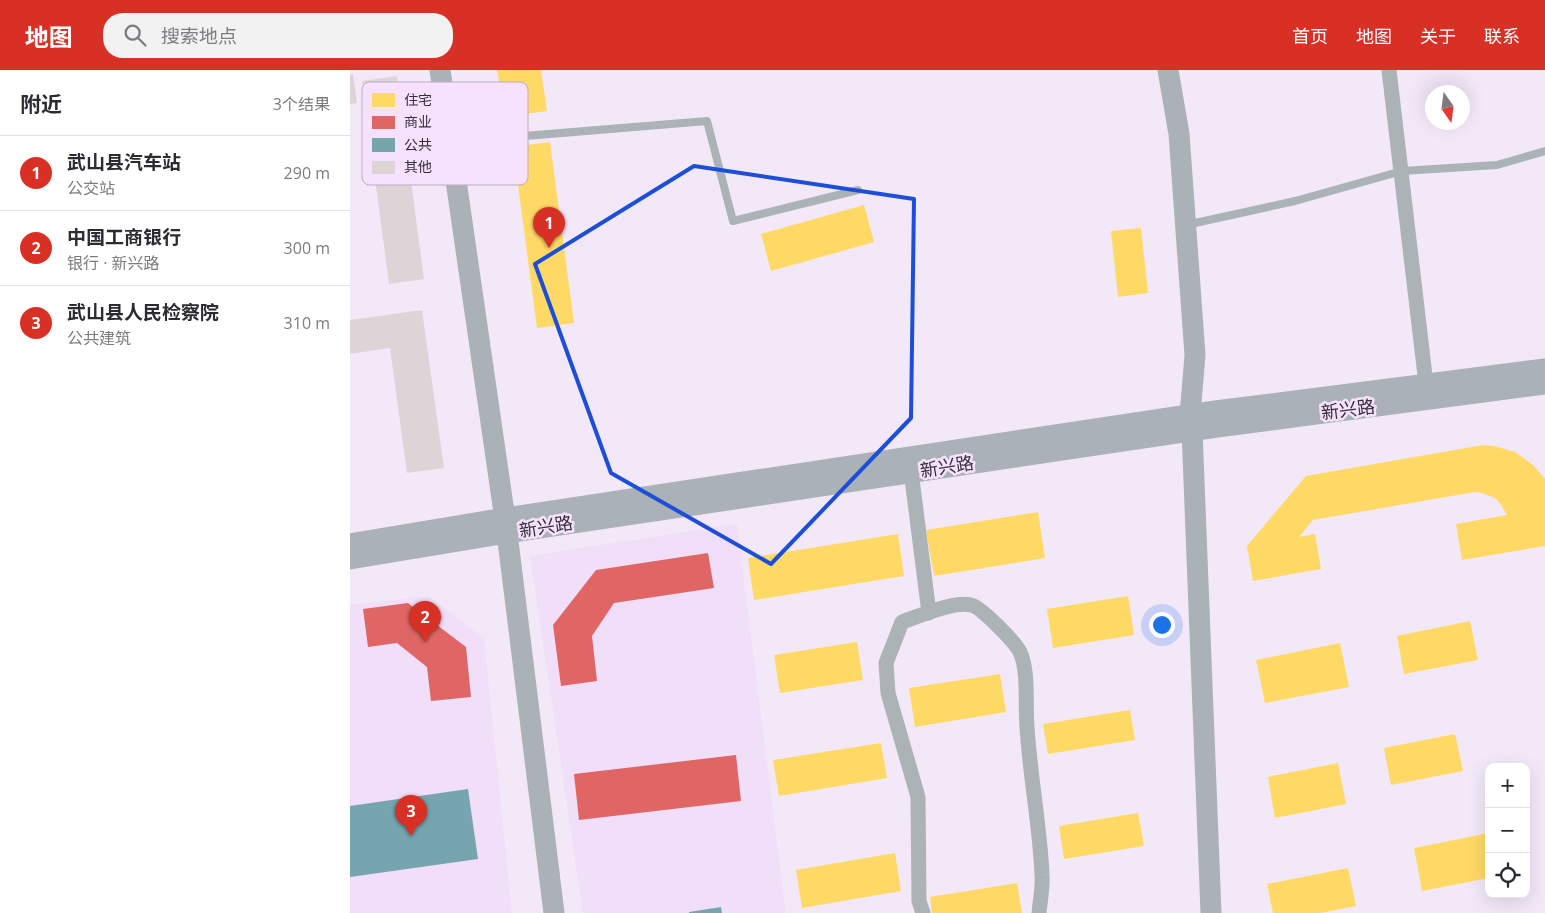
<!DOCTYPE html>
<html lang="zh">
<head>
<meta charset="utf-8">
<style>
	:root { --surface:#fff; --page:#f2f2f3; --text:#2b2b33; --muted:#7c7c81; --line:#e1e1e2; --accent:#d93025 }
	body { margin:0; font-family:"Open Sans","Noto Sans SC",sans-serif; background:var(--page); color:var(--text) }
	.controls { position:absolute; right:15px; bottom:15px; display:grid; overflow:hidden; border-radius:10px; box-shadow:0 5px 20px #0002 }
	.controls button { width:45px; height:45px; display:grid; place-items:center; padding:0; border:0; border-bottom:1px solid var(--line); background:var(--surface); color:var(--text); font:25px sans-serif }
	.compass { position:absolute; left:1075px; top:15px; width:45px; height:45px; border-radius:50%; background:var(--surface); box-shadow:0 5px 20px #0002; rotate:166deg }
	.you { position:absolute; left:811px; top:554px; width:18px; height:18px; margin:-12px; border:4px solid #fff; border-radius:50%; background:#1a73e8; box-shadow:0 0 0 8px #1a73e833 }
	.badge { display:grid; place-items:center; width:32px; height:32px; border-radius:50%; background:var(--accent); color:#fff; font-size:16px; font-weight:700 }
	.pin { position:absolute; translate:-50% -41px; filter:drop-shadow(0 1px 2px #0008) }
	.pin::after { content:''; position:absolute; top:26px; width:18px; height:15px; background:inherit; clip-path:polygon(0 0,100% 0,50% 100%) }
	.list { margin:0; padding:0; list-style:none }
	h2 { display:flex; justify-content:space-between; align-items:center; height:65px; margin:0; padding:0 20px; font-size:21px }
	h2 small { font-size:16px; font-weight:400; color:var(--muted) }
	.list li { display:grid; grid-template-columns:32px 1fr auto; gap:15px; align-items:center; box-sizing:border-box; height:75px; padding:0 20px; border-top:1px solid var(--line) }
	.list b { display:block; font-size:19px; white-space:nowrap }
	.list p { margin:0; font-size:16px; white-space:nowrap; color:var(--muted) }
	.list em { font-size:16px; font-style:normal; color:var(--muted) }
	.icon { flex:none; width:28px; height:28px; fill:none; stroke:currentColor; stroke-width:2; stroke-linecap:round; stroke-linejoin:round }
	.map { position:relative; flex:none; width:1195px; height:843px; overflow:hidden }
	header { display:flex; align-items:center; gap:30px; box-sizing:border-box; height:70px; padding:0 25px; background:var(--accent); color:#fff }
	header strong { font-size:24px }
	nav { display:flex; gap:28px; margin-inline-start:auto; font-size:18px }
	.search { width:350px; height:45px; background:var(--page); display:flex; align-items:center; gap:12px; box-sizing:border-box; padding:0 18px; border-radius:20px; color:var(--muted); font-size:19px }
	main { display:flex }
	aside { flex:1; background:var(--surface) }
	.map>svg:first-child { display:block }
	.built { fill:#f1def8 }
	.homes { fill:#ffd966 }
	.shops { fill:#e06666 }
	.public { fill:#76a5af }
	.building { fill:#ded4d7 }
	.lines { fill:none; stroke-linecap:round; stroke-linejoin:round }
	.lane { stroke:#abb3b7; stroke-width:8 }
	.street { stroke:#abb3b7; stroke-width:15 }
	.secondary { stroke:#aab2b7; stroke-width:21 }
	.marked { fill:none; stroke:#1d4ed8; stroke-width:4; stroke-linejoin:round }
	.labels { text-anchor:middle; stroke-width:5; stroke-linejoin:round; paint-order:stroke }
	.street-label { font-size:18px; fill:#362f39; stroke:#f6e2fe }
	.key { fill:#f6e2fe; stroke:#bcacc3; stroke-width:1 }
	.key-label { font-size:14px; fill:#362f39 }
</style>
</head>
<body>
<header>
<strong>地图</strong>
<div class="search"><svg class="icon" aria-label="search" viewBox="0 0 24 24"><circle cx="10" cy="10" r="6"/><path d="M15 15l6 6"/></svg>搜索地点</div>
<nav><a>首页</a><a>地图</a><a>关于</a><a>联系</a></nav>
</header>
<main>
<aside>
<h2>附近<small>3个结果</small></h2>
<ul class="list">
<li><span class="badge">1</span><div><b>武山县汽车站</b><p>公交站</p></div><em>290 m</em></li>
<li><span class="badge">2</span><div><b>中国工商银行</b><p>银行 · 新兴路</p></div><em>300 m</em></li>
<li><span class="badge">3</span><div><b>武山县人民检察院</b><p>公共建筑</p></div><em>310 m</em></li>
</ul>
</aside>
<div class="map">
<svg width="1195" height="843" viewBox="0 0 1195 843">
	<rect width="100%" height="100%" fill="#f3e8f8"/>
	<g class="built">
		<path d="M 387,454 L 436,843 L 233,843 L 180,486 Z"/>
		<path d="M 78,526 L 134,568 L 162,843 L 0,843 L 0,535 Z"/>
	</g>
	<g class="homes">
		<path d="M 147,0 L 191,0 L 197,41 L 155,47 Z"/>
		<path d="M 200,72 L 224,253 L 187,258 L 163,77 Z"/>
		<path d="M 514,135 L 524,172 L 421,201 L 411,164 Z"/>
		<path d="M 791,158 L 798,223 L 768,227 L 761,161 Z"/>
		<path d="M 1133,375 L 1144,376 L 1165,382 L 1183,395 L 1195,409 L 1195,476 L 1112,490 L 1106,454 L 1157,445 L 1150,433 L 1145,428 L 1132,423 L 1125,422 L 963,450 L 949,467 L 965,464 L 971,499 L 903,511 L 897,476 L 956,406 Z"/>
		<path d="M 688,442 L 695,488 L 584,506 L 576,460 Z"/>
		<path d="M 548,464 L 554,506 L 404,530 L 398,488 Z"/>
		<path d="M 778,526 L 784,565 L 703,578 L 697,539 Z"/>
		<path d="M 1120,551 L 1128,590 L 1054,604 L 1047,566 Z"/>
		<path d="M 507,572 L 513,610 L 430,623 L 424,585 Z"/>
		<path d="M 990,573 L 999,617 L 915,633 L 906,590 Z"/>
		<path d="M 650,604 L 656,642 L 565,657 L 559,618 Z"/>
		<path d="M 780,640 L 785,670 L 698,684 L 693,654 Z"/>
		<path d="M 1105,664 L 1113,701 L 1041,715 L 1034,678 Z"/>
		<path d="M 531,673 L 537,708 L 429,726 L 423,690 Z"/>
		<path d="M 988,693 L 996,734 L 925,748 L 918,707 Z"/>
		<path d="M 788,743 L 794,776 L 714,789 L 709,756 Z"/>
		<path d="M 1139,763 L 1139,808 L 1072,821 L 1064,778 Z"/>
		<path d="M 545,783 L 551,821 L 452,838 L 446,800 Z"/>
		<path d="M 998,798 L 1006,836 L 970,843 L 923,843 L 917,814 Z"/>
		<path d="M 667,813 L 672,843 L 582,843 L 580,827 Z"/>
	</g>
	<g class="shops">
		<path d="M 358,483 L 364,518 L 264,533 L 242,566 L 247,611 L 211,616 L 203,555 L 246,500 Z"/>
		<path d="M 58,533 L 116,577 L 121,627 L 81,631 L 77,597 L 47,573 L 18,577 L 13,539 Z"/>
		<path d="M 386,685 L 391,731 L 229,750 L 224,704 Z"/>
	</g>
	<g class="public">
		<path d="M 118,719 L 128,789 L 0,807 L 0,736 Z"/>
		<path d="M 371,837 L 372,843 L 339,843 L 339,842 Z"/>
	</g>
	<g class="building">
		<path d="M 3,4 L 7,33 L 0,34 L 0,5 Z"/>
		<path d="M 47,6 L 74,209 L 39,214 L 12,11 Z"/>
		<path d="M 72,240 L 94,398 L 57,403 L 40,278 L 0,284 L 0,250 Z"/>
	</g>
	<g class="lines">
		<g class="lane">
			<path d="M 102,72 L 357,51 L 383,151 L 508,120"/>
			<path d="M 836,155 L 945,131 L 1052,101 L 1147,95 L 1195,81"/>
		</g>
		<g class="street">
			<path d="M 1039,0 L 1076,314"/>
			<path d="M 560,393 L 579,543"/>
			<path d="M 573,843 L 569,831 L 568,727 L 538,623 L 536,593 L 552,552 C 569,546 604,531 621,535 C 631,537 665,572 670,582 C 679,601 675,635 677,657 C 680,707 690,756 692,805 C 693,817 690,831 689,843"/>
		</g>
		<g class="secondary">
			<path d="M 90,0 L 157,463 L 204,843"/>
			<path d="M 818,0 L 829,64 L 845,285 L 840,345 L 842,360 L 861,843"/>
			<path d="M 0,474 L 155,448 L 865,341 L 1195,299"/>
			<path d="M 0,489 L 157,463 L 867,357 L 1195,314"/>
		</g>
	</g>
	<path class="marked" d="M 344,96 L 564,129 L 561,348 L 421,494 L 261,403 L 185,194 Z"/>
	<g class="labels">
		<g class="street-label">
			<text transform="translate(998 340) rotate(-7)" y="6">新兴路</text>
			<text transform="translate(597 397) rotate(-9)" y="6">新兴路</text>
			<text transform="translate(196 457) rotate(-9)" y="6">新兴路</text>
		</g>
	</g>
	<rect x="12" y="12" width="166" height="103" rx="8" class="key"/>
	<rect x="22" y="23" width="23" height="14" fill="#ffd966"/>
	<rect x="22" y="46" width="23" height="13" fill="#e06666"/>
	<rect x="22" y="68" width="23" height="14" fill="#76a5af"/>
	<rect x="22" y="91" width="23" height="13" fill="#ded4d7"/>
	<g class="key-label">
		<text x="54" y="35">住宅</text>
		<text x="54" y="57">商业</text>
		<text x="54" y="80">公共</text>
		<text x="54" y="102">其他</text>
	</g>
</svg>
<div class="controls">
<button>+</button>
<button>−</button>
<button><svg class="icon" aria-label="locate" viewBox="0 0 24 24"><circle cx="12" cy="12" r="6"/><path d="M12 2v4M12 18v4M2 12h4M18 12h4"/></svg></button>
</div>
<svg class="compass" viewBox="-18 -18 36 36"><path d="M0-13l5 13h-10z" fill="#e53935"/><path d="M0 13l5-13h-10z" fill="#7c7c81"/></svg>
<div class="you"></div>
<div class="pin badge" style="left:199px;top:178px">1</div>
<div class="pin badge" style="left:75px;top:572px">2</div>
<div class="pin badge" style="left:61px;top:766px">3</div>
</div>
</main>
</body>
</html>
